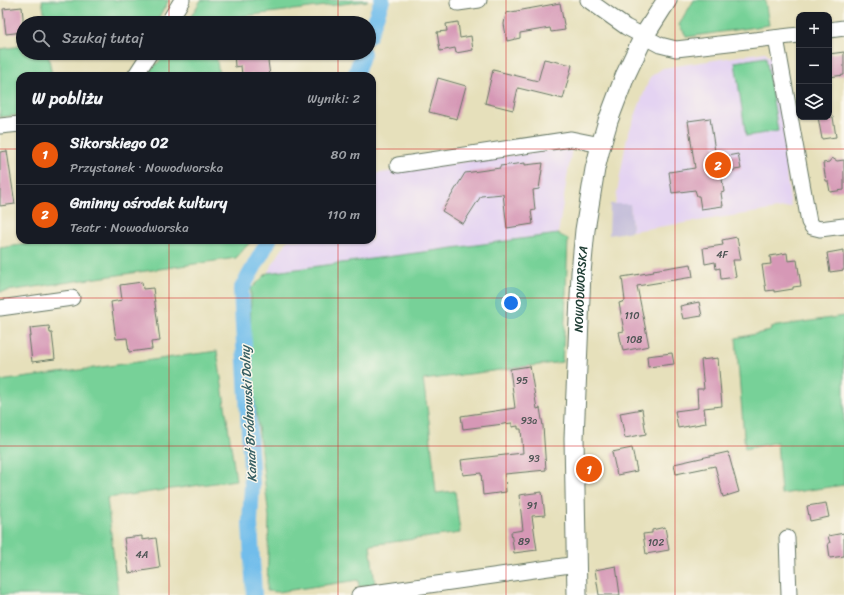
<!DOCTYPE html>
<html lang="pl">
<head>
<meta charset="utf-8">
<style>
	:root { --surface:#171b24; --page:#242831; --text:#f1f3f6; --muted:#9ea1a6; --line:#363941; --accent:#ea580c }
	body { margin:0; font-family:Sriracha,sans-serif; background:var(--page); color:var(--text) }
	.controls { position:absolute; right:12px; top:12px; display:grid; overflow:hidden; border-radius:8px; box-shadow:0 1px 3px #0004 }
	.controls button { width:36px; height:36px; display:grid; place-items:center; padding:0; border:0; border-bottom:1px solid var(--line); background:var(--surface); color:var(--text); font:20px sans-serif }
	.you { position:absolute; left:511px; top:303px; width:14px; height:14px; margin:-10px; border:3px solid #fff; border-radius:50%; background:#1a73e8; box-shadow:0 0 0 6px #1a73e833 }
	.badge { display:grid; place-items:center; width:26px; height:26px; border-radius:50%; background:var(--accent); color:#fff; font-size:13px; font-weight:700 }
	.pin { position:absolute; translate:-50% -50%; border:2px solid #fff; box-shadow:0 1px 4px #0006 }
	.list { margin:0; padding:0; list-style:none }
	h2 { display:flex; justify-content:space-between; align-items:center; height:52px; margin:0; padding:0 16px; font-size:17px }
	h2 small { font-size:13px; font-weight:400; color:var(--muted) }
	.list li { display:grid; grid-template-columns:26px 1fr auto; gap:12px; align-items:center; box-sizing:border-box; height:60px; padding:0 16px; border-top:1px solid var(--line) }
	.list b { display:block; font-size:15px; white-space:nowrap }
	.list p { margin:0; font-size:13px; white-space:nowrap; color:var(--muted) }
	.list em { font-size:13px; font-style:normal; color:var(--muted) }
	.icon { flex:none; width:22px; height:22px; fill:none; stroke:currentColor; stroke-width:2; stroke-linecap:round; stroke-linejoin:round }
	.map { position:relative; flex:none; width:844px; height:595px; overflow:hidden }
	.search { position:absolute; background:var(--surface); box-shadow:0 1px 3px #0004; left:16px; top:16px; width:360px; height:44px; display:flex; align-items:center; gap:10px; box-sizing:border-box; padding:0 14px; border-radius:22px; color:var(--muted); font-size:15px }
	.panel { position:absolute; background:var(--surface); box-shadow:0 1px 3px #0004; left:16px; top:72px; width:360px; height:172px; border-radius:12px }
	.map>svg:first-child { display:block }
	.built { fill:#e4d3f2 }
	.industrial { fill:#c6c0da }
	.green { fill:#77d198; stroke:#4b8766 }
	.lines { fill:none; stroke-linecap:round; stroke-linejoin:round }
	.canal { stroke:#71bdeb; stroke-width:16 }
	.building { fill:#d698b6 }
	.minor-casing { stroke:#657663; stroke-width:17 }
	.major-casing { stroke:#657663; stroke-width:21 }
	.minor { stroke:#fff; stroke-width:15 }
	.major { stroke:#fff; stroke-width:19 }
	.grid { fill:none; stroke:#d62828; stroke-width:1; stroke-opacity:0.55 }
	.labels { text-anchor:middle; stroke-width:3; stroke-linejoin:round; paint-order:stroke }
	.number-label { font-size:10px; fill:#4d5454 }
	.street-label { font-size:12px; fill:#1f3d34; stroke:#fbf7ec }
	.water-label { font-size:13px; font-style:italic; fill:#345d62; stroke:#fbf7ec }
</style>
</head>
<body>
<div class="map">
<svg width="844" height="595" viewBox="0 0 844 595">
	<rect width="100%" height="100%" fill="#fbf7ec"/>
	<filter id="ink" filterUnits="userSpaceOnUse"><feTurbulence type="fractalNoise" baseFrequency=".025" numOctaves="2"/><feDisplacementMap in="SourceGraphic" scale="8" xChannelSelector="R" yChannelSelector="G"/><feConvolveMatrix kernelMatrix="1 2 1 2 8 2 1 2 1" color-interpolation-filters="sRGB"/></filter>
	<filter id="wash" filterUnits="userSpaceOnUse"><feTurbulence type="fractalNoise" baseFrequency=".012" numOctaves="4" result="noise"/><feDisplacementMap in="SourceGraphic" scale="16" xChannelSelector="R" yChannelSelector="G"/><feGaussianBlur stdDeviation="0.9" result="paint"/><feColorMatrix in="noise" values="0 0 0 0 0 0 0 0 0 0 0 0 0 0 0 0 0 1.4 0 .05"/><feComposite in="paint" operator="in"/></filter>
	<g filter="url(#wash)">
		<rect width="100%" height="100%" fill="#e6e0bb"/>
		<g class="built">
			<path d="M 765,52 L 773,58 L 789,166 L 786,171 L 791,207 L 632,231 L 630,204 L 615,204 L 627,137 L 650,77 L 663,68 Z"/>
			<path d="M 572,147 L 558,234 L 267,273 L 288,240 L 372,240 L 372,174 Z"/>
		</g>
		<path class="industrial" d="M 610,204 L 630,204 L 632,231 L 609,235 Z"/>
		<g class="green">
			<path d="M 42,0 L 169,0 L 157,20 L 132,23 L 46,23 Z"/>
			<path d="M 201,0 L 368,0 L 367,1 L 187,23 Z"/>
			<path d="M 694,0 L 765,0 L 769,25 L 687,37 L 679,25 Z"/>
			<path d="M 23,46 L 23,53 L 48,53 L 52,76 L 20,76 L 20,115 L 0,117 L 0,49 Z"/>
			<path d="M 168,53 L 216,53 L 219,76 L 144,76 Z"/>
			<path d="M 766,57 L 778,131 L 746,136 L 735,62 Z"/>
			<path d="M 558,234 L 568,239 L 565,319 L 562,362 L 423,380 L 429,421 L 436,493 L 455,491 L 460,533 L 370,545 L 375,584 L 359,587 L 358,580 L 278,592 L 267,591 L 269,517 L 250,360 L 251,289 L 267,273 Z"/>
			<path d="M 55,240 L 252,240 L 236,258 L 0,292 L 0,248 Z"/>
			<path d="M 844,316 L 844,485 L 781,494 L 777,442 L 745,449 L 736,338 L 770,331 L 771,327 Z"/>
			<path d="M 217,351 L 236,480 L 107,498 L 118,595 L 0,595 L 0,381 Z"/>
		</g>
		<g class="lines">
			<g class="canal">
				<path d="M 369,36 L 382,0"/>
				<path d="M 355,76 L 363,53"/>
				<path d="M 254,595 L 250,523 L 252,486 L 241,290 L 269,240"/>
			</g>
		</g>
		<g id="blocks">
			<g class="building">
				<path d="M 560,3 L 565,30 L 551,32 L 550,28 L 520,33 L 520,38 L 507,41 L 504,24 L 506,13 Z"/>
				<path d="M 22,7 L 23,17 L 23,32 L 6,34 L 3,9 Z"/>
				<path d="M 458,22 L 460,38 L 471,36 L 473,50 L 456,53 L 455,48 L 440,51 L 437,32 L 447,31 L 446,24 Z"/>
				<path d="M 844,52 L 844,75 L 829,77 L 829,54 Z"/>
				<path d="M 234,53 L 267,53 L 270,76 L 253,76 L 253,74 L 242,75 L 241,66 L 235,67 Z"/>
				<path d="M 544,59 L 572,65 L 563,99 L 518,88 L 513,110 L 485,103 L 493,70 L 538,81 Z"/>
				<path d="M 438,78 L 466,86 L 457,119 L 429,112 Z"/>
				<path d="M 818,117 L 833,117 L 836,137 L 822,139 Z"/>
				<path d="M 710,118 L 716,158 L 738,154 L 741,169 L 721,172 L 724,192 L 721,193 L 723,206 L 701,209 L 699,196 L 697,196 L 695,190 L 672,193 L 669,172 L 695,168 L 688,121 Z"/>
				<path d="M 7,151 L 15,204 L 0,206 L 0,152 Z"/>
				<path d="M 832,158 L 837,161 L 844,160 L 844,190 L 830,192 L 828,181 L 826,181 L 823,163 L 829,162 Z"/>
				<path d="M 525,163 L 525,165 L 543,163 L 539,189 L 533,190 L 535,210 L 531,211 L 533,224 L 507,228 L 503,194 L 481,196 L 463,224 L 442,211 L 465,173 L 500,168 L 500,166 Z"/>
				<path d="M 737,237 L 741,260 L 733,260 L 736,277 L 721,279 L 720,268 L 716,269 L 715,262 L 705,264 L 703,248 L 723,245 L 722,240 Z"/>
				<path d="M 844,250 L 844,270 L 830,272 L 827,253 Z"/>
				<path d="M 787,253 L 788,261 L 797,260 L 801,286 L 793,287 L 793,289 L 774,292 L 774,290 L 766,291 L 762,265 L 771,264 L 770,256 Z"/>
				<path d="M 691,264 L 693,277 L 637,286 L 649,346 L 623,351 L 619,332 L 624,331 L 619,303 L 625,301 L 622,277 L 654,272 L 653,270 Z"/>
				<path d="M 142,282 L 143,289 L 153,288 L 160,341 L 151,342 L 152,349 L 129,352 L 127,338 L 116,339 L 111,302 L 122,300 L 120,285 Z"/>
				<path d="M 699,302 L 702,316 L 683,319 L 680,306 Z"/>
				<path d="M 49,326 L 50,333 L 52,333 L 55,359 L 32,362 L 29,336 L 31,336 L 30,328 Z"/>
				<path d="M 672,353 L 674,364 L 648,367 L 647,356 Z"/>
				<path d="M 718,358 L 722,406 L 704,408 L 706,423 L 678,428 L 675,411 L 698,408 L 697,389 L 704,389 L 701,360 Z"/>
				<path d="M 530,366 L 537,409 L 540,408 L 543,426 L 546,470 L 505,474 L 506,492 L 483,495 L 481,473 L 463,475 L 461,460 L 523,453 L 521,429 L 518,429 L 518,426 L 512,427 L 512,423 L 463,429 L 461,416 L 515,408 L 510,369 Z"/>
				<path d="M 642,409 L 646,434 L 625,438 L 620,413 Z"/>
				<path d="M 632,448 L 637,471 L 617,475 L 612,452 Z"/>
				<path d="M 728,452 L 739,492 L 723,497 L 715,466 L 676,474 L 674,464 Z"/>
				<path d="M 542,492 L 545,515 L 532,516 L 537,550 L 514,553 L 511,532 L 523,530 L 519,495 Z"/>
				<path d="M 826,503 L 829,517 L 810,521 L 807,506 Z"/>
				<path d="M 665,527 L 669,550 L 646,554 L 643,534 L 652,533 L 652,530 Z"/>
				<path d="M 844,533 L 844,556 L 830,558 L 828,543 L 830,543 L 828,536 Z"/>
				<path d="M 142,536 L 142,540 L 156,538 L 160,568 L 129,573 L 124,538 Z"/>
				<path d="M 616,566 L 620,595 L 599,595 L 595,570 Z"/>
			</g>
		</g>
	</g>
	<g filter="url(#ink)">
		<use href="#blocks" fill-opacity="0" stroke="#657663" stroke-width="1"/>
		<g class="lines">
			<g class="minor-casing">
				<g id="minor">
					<path d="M 588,0 L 626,27 L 660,45 L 676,49 L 799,35"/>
					<path d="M 458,3 L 479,0"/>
					<path d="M 168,23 L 182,0"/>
					<path d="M 829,30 L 844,28"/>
					<path d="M 776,38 L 807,211 L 809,222 L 812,227 L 820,229 L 844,226"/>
					<path d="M 135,76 L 150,53"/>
					<path d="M 0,126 L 20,124"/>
					<path d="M 398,165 L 571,139 L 601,145"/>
					<path d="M 0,308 L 72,298"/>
					<path d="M 787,538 L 789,595"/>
					<path d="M 359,595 L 577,564"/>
				</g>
			</g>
			<g class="major-casing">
				<g id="major">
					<path id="s1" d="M 577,595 L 574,438 L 581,273 L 585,230 L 595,169 L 601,145 L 608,121 L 625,76 L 644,36 L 667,0"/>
				</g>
			</g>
			<use href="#minor" class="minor"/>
			<use href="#major" class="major"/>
		</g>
	</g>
	<path class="grid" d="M 169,0 L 169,23M 338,0 L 338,23M 506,0 L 506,595M 675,0 L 675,595M 169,53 L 169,76M 338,53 L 338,76M 0,149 L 20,149M 372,149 L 844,149M 169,240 L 169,595M 338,240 L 338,595M 0,298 L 844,298M 0,446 L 844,446"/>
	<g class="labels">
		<g class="number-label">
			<text x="722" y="258">4F</text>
			<text x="632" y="319">110</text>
			<text x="634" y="343">108</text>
			<text x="522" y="384">95</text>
			<text x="529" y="424">93a</text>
			<text x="534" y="462">93</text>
			<text x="532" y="509">91</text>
			<text x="524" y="545">89</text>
			<text x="656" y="546">102</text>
			<text x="142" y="558">4A</text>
		</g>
		<g class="street-label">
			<text dy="4" stroke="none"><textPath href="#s1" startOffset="306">NOWODWORSKA</textPath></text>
		</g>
		<g class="water-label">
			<text transform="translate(248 414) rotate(-93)" y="5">Kanał Bródnowski Dolny</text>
		</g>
	</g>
</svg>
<div class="controls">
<button>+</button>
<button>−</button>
<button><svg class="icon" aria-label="layers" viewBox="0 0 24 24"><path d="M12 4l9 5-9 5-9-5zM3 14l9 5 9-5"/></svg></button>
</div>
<div class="you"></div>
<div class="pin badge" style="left:589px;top:469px">1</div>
<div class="pin badge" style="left:718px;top:165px">2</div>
<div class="search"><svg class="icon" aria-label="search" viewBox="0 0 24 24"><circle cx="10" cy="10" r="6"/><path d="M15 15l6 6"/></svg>Szukaj tutaj</div>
<section class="panel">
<h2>W pobliżu<small>Wyniki: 2</small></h2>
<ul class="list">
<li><span class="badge">1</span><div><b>Sikorskiego 02</b><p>Przystanek · Nowodworska</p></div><em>80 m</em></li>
<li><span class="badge">2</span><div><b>Gminny ośrodek kultury</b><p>Teatr · Nowodworska</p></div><em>110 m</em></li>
</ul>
</section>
</div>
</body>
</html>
